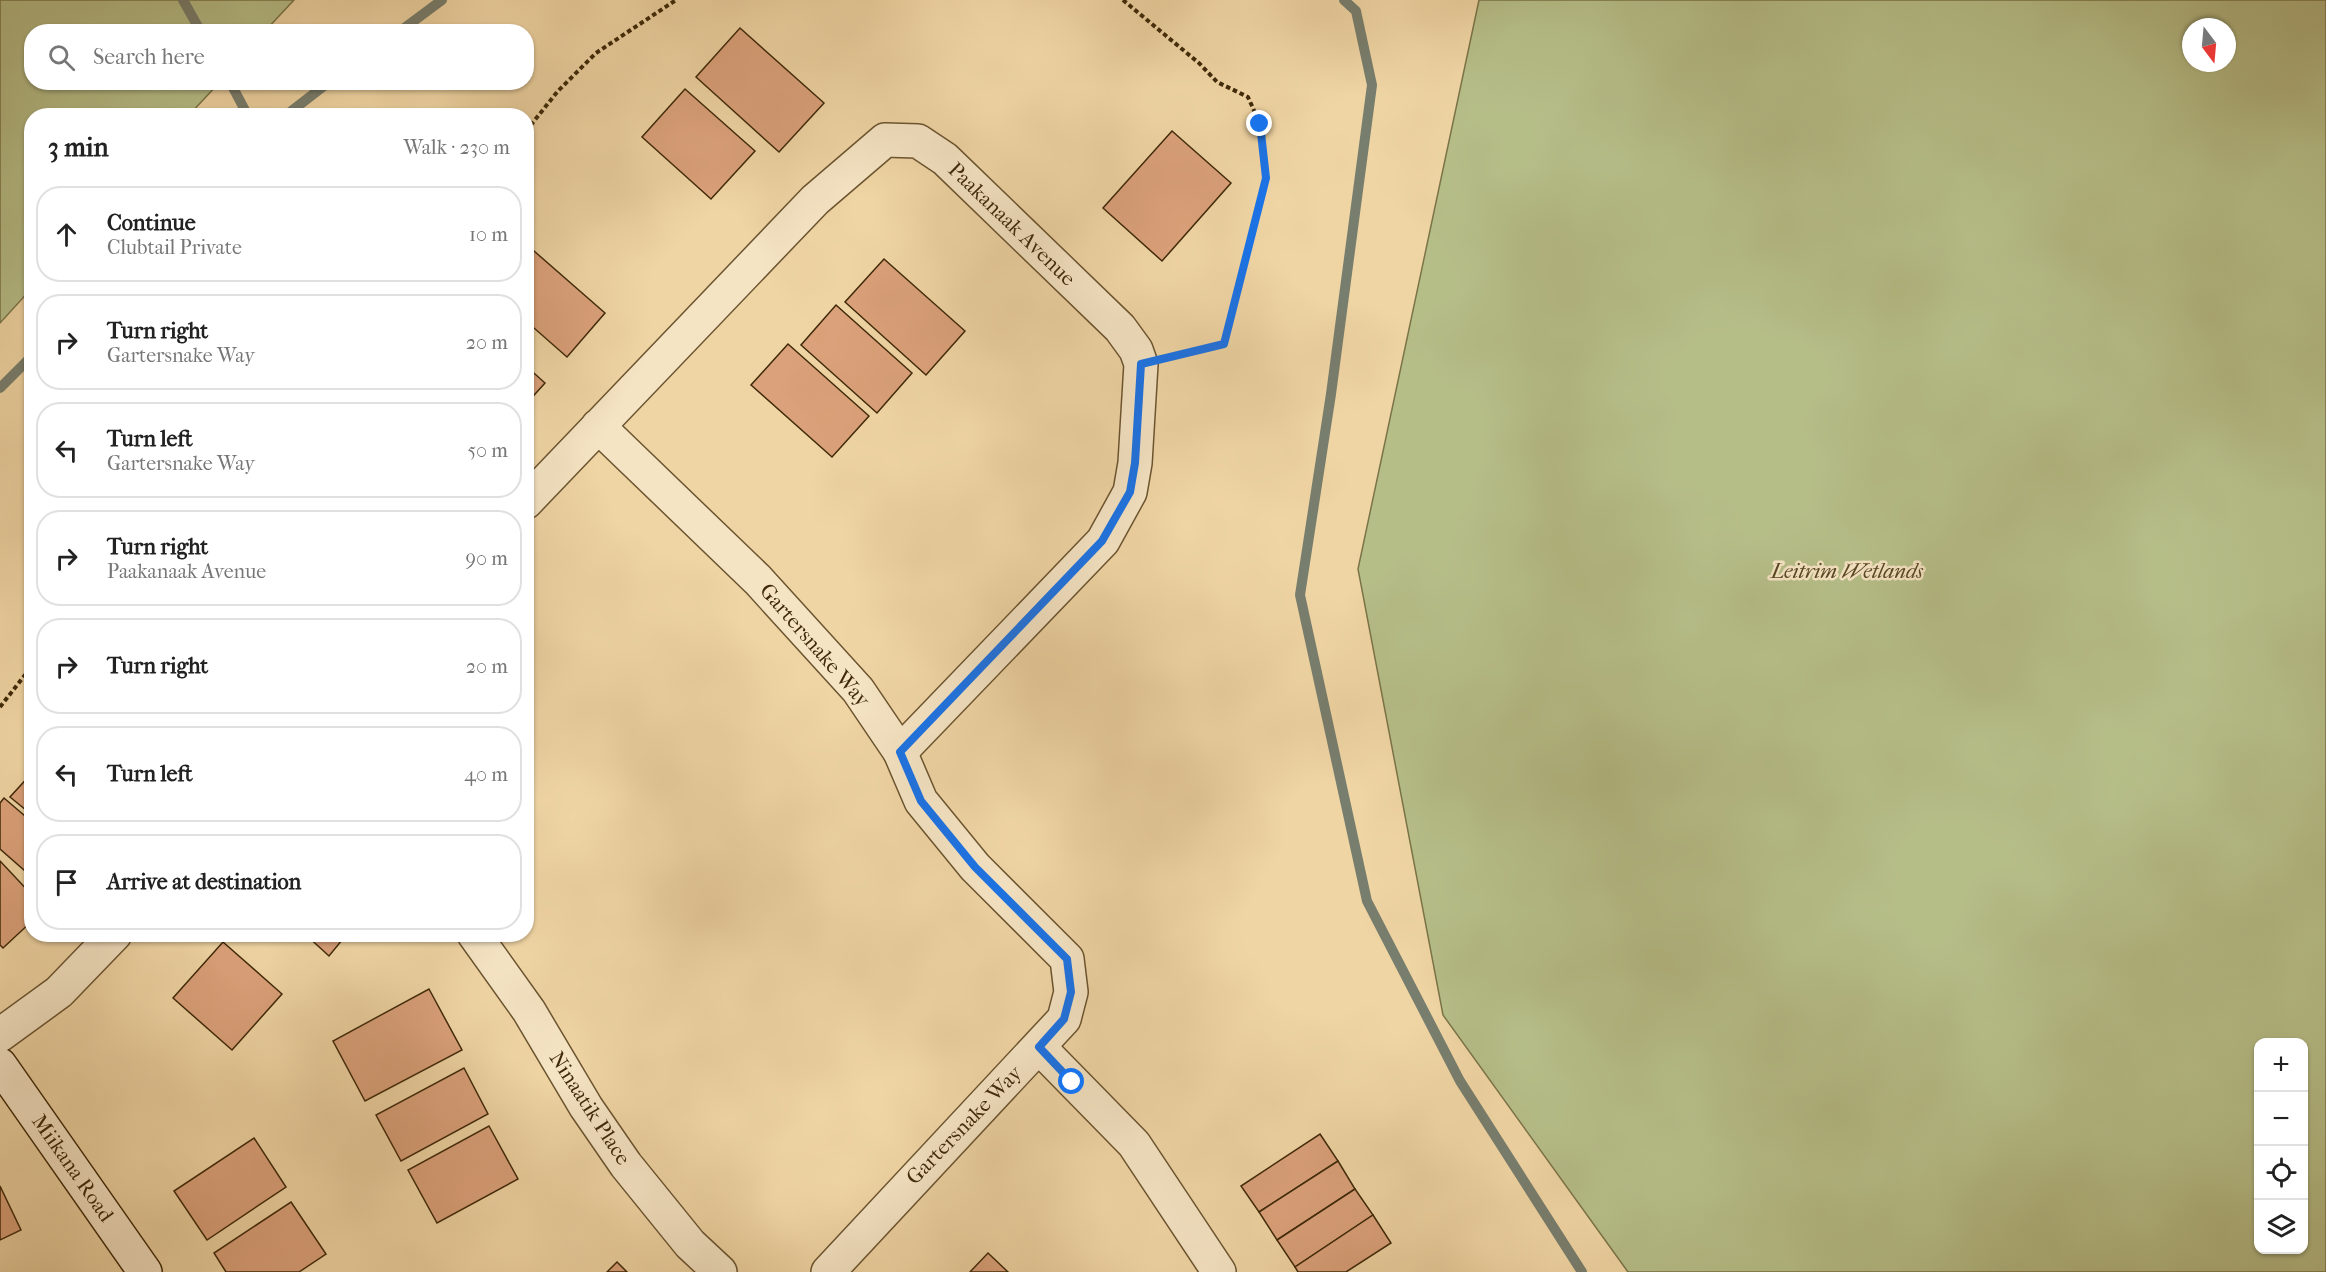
<!DOCTYPE html>
<html lang="en">
<head>
<meta charset="utf-8">
<style>
	:root { --surface:#fff; --page:#f2f2f2; --text:#222; --muted:#767676; --line:#e0e0e0 }
	body { margin:0; font-family:"IM FELL French Canon",serif; background:var(--page); color:var(--text) }
	.controls { position:absolute; right:18px; bottom:18px; display:grid; overflow:hidden; border-radius:12px; box-shadow:0 2px 4px #0004 }
	.controls button { width:54px; height:54px; display:grid; place-items:center; padding:0; border:0; border-bottom:2px solid var(--line); background:var(--surface); color:var(--text); font:30px sans-serif }
	.compass { position:absolute; left:2182px; top:18px; width:54px; height:54px; border-radius:50%; background:var(--surface); box-shadow:0 2px 4px #0004; rotate:164deg }
	.stop { position:absolute; width:18px; height:18px; margin:-14px; border:4px solid #1a73e8; border-radius:50%; background:#fff }
	.stop.end { background:#1a73e8; border-color:#fff; box-shadow:0 2px 6px #0008 }
	.list { margin:0; padding:0; list-style:none }
	h2 { display:flex; justify-content:space-between; align-items:center; height:78px; margin:0; padding:0 24px; font-size:26px }
	h2 small { font-size:20px; font-weight:400; color:var(--muted) }
	.list li { display:grid; grid-template-columns:39px 1fr auto; gap:18px; align-items:center; box-sizing:border-box; height:96px; margin:0 12px 12px; padding:0 12px; border:2px solid var(--line); border-radius:24px }
	.list b { display:block; font-size:22px; white-space:nowrap }
	.list p { margin:0; font-size:20px; white-space:nowrap; color:var(--muted) }
	.list em { font-size:20px; font-style:normal; color:var(--muted) }
	.icon { flex:none; width:33px; height:33px; fill:none; stroke:currentColor; stroke-width:2; stroke-linecap:round; stroke-linejoin:round }
	.map { position:relative; flex:none; width:2326px; height:1272px; overflow:hidden }
	.search { position:absolute; background:var(--surface); box-shadow:0 2px 4px #0004; left:24px; top:24px; width:510px; height:66px; display:flex; align-items:center; gap:15px; box-sizing:border-box; padding:0 21px; border-radius:24px; color:var(--muted); font-size:22px }
	.panel { position:absolute; background:var(--surface); box-shadow:0 2px 4px #0004; left:24px; top:108px; width:510px; height:834px; border-radius:24px }
	.map>svg:first-child { display:block }
	.green { fill:#b6be88; stroke:#7a7448; stroke-width:1.5; fill-rule:evenodd }
	.lines { fill:none; stroke-linecap:round; stroke-linejoin:round }
	.stream { stroke:#787e6e; stroke-width:10 }
	.building { fill:#dba17a; stroke:#3f2909; stroke-width:1.5 }
	.street-casing { stroke:#6b5430; stroke-width:36 }
	.secondary-casing { stroke:#3f2909; stroke-width:36 }
	.path { stroke:#3f2909; stroke-width:4; stroke-dasharray:4.5 3; stroke-linecap:butt }
	.street { stroke:#f5e4c4; stroke-width:33 }
	.secondary { stroke:#f5e4c4; stroke-width:33 }
	.route { stroke:#1a73e8; stroke-width:8 }
	.labels { text-anchor:middle; stroke-width:5; stroke-linejoin:round; paint-order:stroke }
	.street-label { font-size:21px; fill:#3f2909; stroke:#f5e4c4 }
	.park-label { font-size:21px; font-style:italic; fill:#574722; stroke:#f5e4c4 }
</style>
</head>
<body>
<div class="map">
<svg width="2326" height="1272" viewBox="0 0 2326 1272">
	<rect width="100%" height="100%" fill="#f0d5a4"/>
	<filter id="stains"><feTurbulence type="fractalNoise" baseFrequency=".00333" numOctaves="4"/><feColorMatrix values="0 0 0 0 .2 0 0 0 0 .09 0 0 0 0 .02 0 0 0 .5 -.17"/></filter>
	<radialGradient id="worn" r=".72"><stop offset=".6" stop-color="#630" stop-opacity="0"/><stop offset="1" stop-color="#630" stop-opacity=".3"/></radialGradient>
	<g class="green">
		<path d="M 0,0 L 294,0 L 265,31 L 32,32 L 32,82 L 219,83 L 189,115 L 32,116 L 31,289 L 0,323 Z"/>
		<path d="M 1479,0 L 2326,0 L 2326,1272 L 1628,1272 L 1443,1015 L 1358,569 ZM 2191,27 L 2227,27 L 2227,63 L 2191,63 ZM 2258,1042 L 2304,1042 L 2304,1250 L 2258,1250 Z"/>
	</g>
	<g class="lines">
		<g class="stream">
			<path d="M 183,0 L 201,32"/>
			<path d="M 1344,0 L 1356,11 L 1372,85 L 1331,394 L 1300,595 L 1367,901 L 1460,1081 L 1582,1272"/>
			<path d="M 399,32 L 442,0"/>
			<path d="M 230,82 L 248,116"/>
			<path d="M 285,116 L 329,82"/>
			<path d="M 0,388 L 32,356"/>
		</g>
	</g>
	<g class="building">
		<path d="M 740,28 L 824,103 L 779,152 L 696,77 Z"/>
		<path d="M 685,89 L 755,151 L 711,199 L 642,137 Z"/>
		<path d="M 1172,131 L 1231,183 L 1162,261 L 1103,208 Z"/>
		<path d="M 526,244 L 605,313 L 567,357 L 526,321 Z"/>
		<path d="M 884,259 L 965,331 L 926,375 L 845,302 Z"/>
		<path d="M 836,305 L 912,373 L 877,413 L 801,345 Z"/>
		<path d="M 788,344 L 869,416 L 832,457 L 751,385 Z"/>
		<path d="M 526,366 L 545,383 L 526,404 Z"/>
		<path d="M 32,773 L 32,815 L 10,797 Z"/>
		<path d="M 4,798 L 32,822 L 32,877 L 0,849 L 0,803 Z"/>
		<path d="M 0,861 L 32,895 L 32,921 L 3,948 L 0,945 Z"/>
		<path d="M 305,934 L 347,934 L 329,956 Z"/>
		<path d="M 223,942 L 282,994 L 232,1050 L 173,998 Z"/>
		<path d="M 429,989 L 462,1050 L 365,1101 L 333,1041 Z"/>
		<path d="M 464,1068 L 488,1114 L 401,1161 L 376,1115 Z"/>
		<path d="M 489,1126 L 518,1179 L 437,1223 L 408,1170 Z"/>
		<path d="M 1320,1134 L 1338,1161 L 1259,1212 L 1241,1186 Z"/>
		<path d="M 254,1138 L 286,1187 L 207,1240 L 174,1191 Z"/>
		<path d="M 1338,1161 L 1355,1189 L 1277,1240 L 1259,1212 Z"/>
		<path d="M 0,1186 L 21,1230 L 0,1240 Z"/>
		<path d="M 1355,1189 L 1373,1215 L 1295,1267 L 1277,1240 Z"/>
		<path d="M 291,1202 L 326,1254 L 299,1272 L 226,1272 L 214,1253 Z"/>
		<path d="M 1373,1215 L 1391,1243 L 1346,1272 L 1298,1272 L 1295,1267 Z"/>
		<path d="M 988,1253 L 1008,1272 L 970,1272 Z"/>
		<path d="M 617,1262 L 627,1272 L 607,1272 Z"/>
	</g>
	<g class="lines">
		<g class="street-casing">
			<g id="street">
				<path d="M 598,426 L 758,580 L 858,690 L 900,752 L 921,801 L 975,867 L 1067,959 L 1071,992 L 1064,1019 L 828,1272"/>
				<path d="M 526,502 L 815,200 L 885,140 L 918,141 L 945,159 L 1120,328 L 1136,350 L 1141,364 L 1135,463 L 1130,492 L 1103,541 L 900,752"/>
				<path d="M 474,934 L 529,1011 L 586,1107 L 626,1165 L 690,1244 L 720,1272"/>
				<path d="M 0,1035 L 59,992 L 115,934"/>
				<path d="M 1039,1047 L 1134,1144 L 1219,1272"/>
			</g>
		</g>
		<g class="secondary-casing">
			<path id="secondary" d="M 0,1065 L 145,1272"/>
		</g>
		<g class="path">
			<path d="M 1123,0 L 1200,64 L 1217,82 L 1248,97 L 1260,124 L 1266,178 L 1224,344 L 1176,356"/>
			<path d="M 526,131 L 558,91 L 596,53 L 676,0"/>
			<path d="M 0,707 L 32,666"/>
		</g>
		<use href="#street" class="street"/>
		<use href="#secondary" class="secondary"/>
	</g>
	<g class="lines">
		<path class="route" d="M 1072,1082 L 1039,1047 L 1064,1019 L 1071,992 L 1067,959 L 975,867 L 921,801 L 900,752 L 1102,541 L 1130,492 L 1135,463 L 1141,364 L 1224,344 L 1266,178 L 1260,124"/>
	</g>
	<g class="labels">
		<g class="street-label">
			<text transform="translate(1012 224) rotate(44)" y="7">Paakanaak Avenue</text>
			<text transform="translate(815 645) rotate(49)" y="7">Gartersnake Way</text>
			<text transform="translate(590 1108) rotate(57)" y="7">Ninaatik Place</text>
			<text transform="translate(964 1125) rotate(-46)" y="7">Gartersnake Way</text>
			<text transform="translate(73 1168) rotate(55)" y="7">Miikana Road</text>
		</g>
		<g class="park-label">
			<text x="1847" y="578">Leitrim Wetlands</text>
		</g>
	</g>
	<rect width="100%" height="100%" filter="url(#stains)"/>
	<rect width="100%" height="100%" fill="url(#worn)"/>
</svg>
<div class="controls">
<button>+</button>
<button>−</button>
<button><svg class="icon" aria-label="locate" viewBox="0 0 24 24"><circle cx="12" cy="12" r="6"/><path d="M12 2v4M12 18v4M2 12h4M18 12h4"/></svg></button>
<button><svg class="icon" aria-label="layers" viewBox="0 0 24 24"><path d="M12 4l9 5-9 5-9-5zM3 14l9 5 9-5"/></svg></button>
</div>
<svg class="compass" viewBox="-18 -18 36 36"><path d="M0-13l5 13h-10z" fill="#e53935"/><path d="M0 13l5-13h-10z" fill="#767676"/></svg>
<div class="stop" style="left:1072px;top:1082px"></div>
<div class="stop end" style="left:1260px;top:124px"></div>
<div class="search"><svg class="icon" aria-label="search" viewBox="0 0 24 24"><circle cx="10" cy="10" r="6"/><path d="M15 15l6 6"/></svg>Search here</div>
<section class="panel">
<h2>3 min<small>Walk · 230 m</small></h2>
<ul class="list">
<li><svg class="icon" aria-label="ahead" viewBox="0 0 24 24"><path d="M12 20V5M6 11l6-6 6 6"/></svg><div><b>Continue</b><p>Clubtail Private</p></div><em>10 m</em></li>
<li><svg class="icon" aria-label="right" viewBox="0 0 24 24"><path d="M7 20v-9h11M14 6l5 5-5 5"/></svg><div><b>Turn right</b><p>Gartersnake Way</p></div><em>20 m</em></li>
<li><svg class="icon" aria-label="left" viewBox="0 0 24 24"><path d="M17 20v-9H6M10 6l-5 5 5 5"/></svg><div><b>Turn left</b><p>Gartersnake Way</p></div><em>50 m</em></li>
<li><svg class="icon" aria-label="right" viewBox="0 0 24 24"><path d="M7 20v-9h11M14 6l5 5-5 5"/></svg><div><b>Turn right</b><p>Paakanaak Avenue</p></div><em>90 m</em></li>
<li><svg class="icon" aria-label="right" viewBox="0 0 24 24"><path d="M7 20v-9h11M14 6l5 5-5 5"/></svg><div><b>Turn right</b></div><em>20 m</em></li>
<li><svg class="icon" aria-label="left" viewBox="0 0 24 24"><path d="M17 20v-9H6M10 6l-5 5 5 5"/></svg><div><b>Turn left</b></div><em>40 m</em></li>
<li><svg class="icon" aria-label="arrive" viewBox="0 0 24 24"><path d="M6 21V4h12l-3 4 3 4H6"/></svg><div><b>Arrive at destination</b></div></li>
</ul>
</section>
</div>
</body>
</html>
